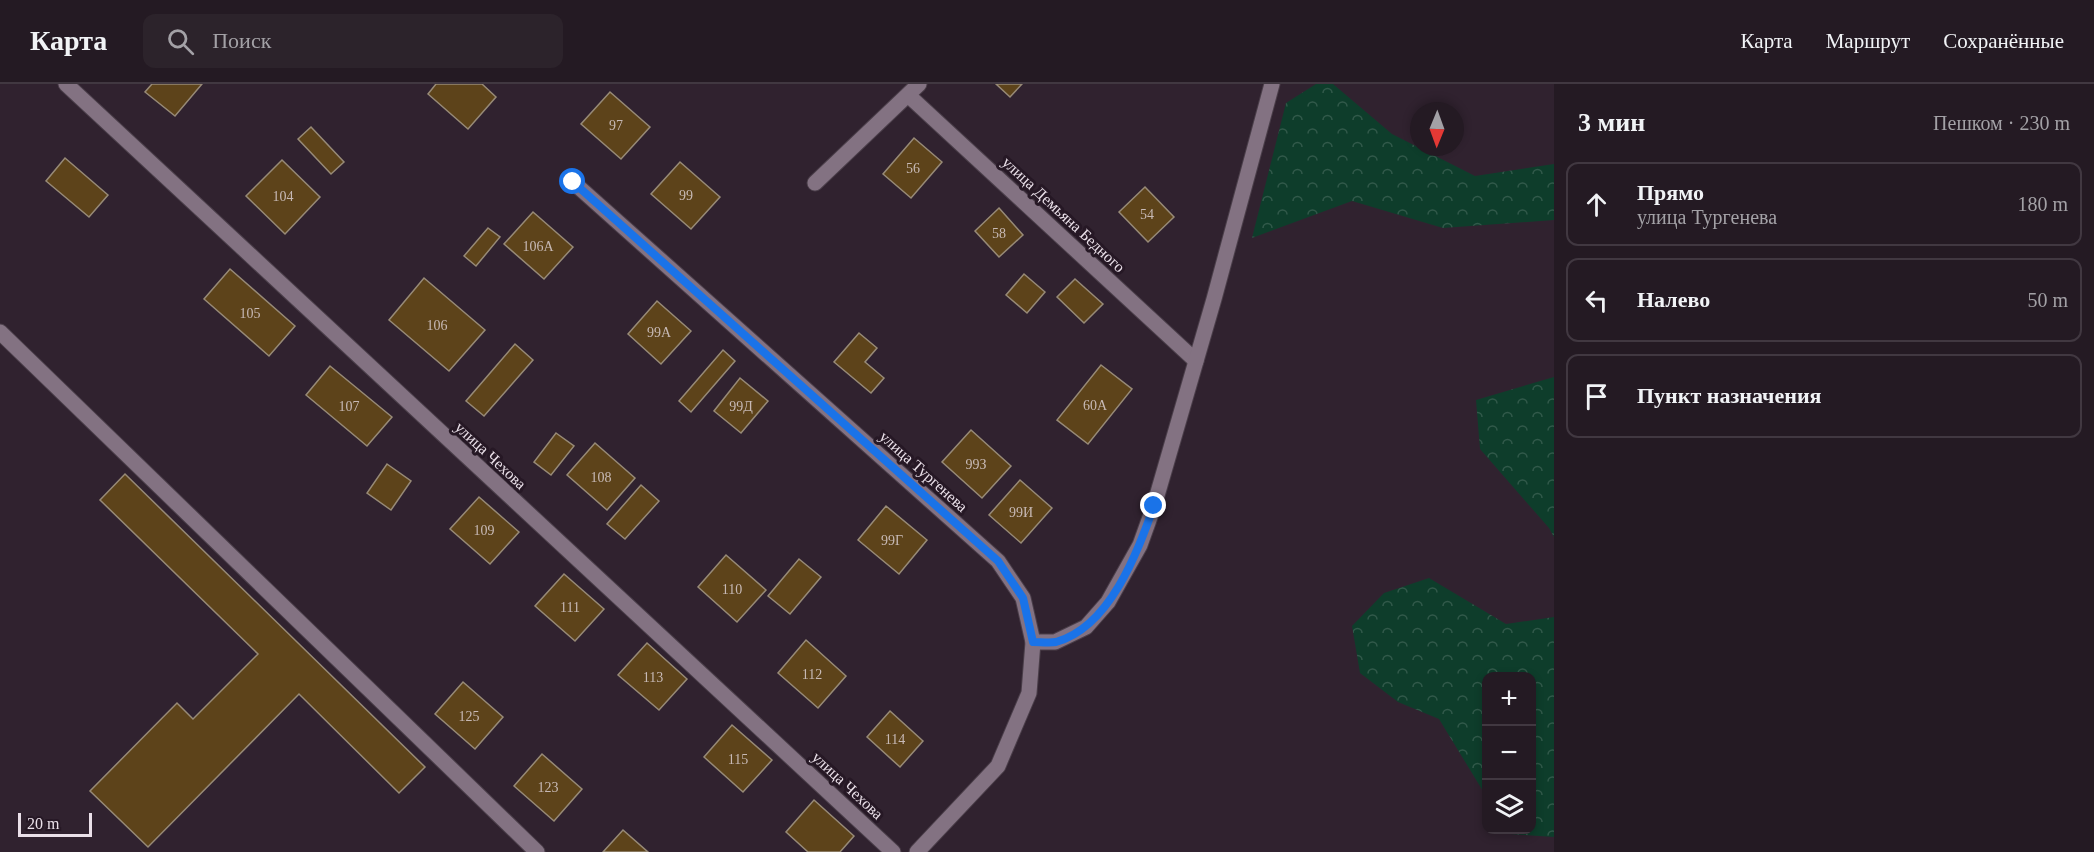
<!DOCTYPE html>
<html lang="ru">
<head>
<meta charset="utf-8">
<style>
	:root { --surface:#241a23; --page:#2c232b; --text:#f1f3f6; --muted:#a3a1a6; --line:#413841 }
	body { margin:0; font-family:Georgia,serif; background:var(--page); color:var(--text) }
	.controls { position:absolute; right:18px; bottom:18px; display:grid; overflow:hidden; border-radius:12px; box-shadow:0 3px 9px #0003 }
	.controls button { width:54px; height:54px; display:grid; place-items:center; padding:0; border:0; border-bottom:2px solid var(--line); background:var(--surface); color:var(--text); font:30px sans-serif }
	.compass { position:absolute; left:1410px; top:18px; width:54px; height:54px; border-radius:50%; background:var(--surface); box-shadow:0 3px 9px #0003; rotate:181deg }
	.scale { position:absolute; left:18px; bottom:15px; width:74px; box-sizing:border-box; padding-left:6px; border:3px solid #eae0e9; border-top:0; font-size:16px; line-height:21px; white-space:nowrap; color:#eae0e9; -webkit-text-stroke:4px #261825; paint-order:stroke }
	.stop { position:absolute; width:18px; height:18px; margin:-14px; border:4px solid #1a73e8; border-radius:50%; background:#fff }
	.stop.end { background:#1a73e8; border-color:#fff; box-shadow:0 2px 6px #0008 }
	.list { margin:0; padding:0; list-style:none }
	h2 { display:flex; justify-content:space-between; align-items:center; height:78px; margin:0; padding:0 24px; font-size:26px }
	h2 small { font-size:20px; font-weight:400; color:var(--muted) }
	.list li { display:grid; grid-template-columns:39px 1fr auto; gap:18px; align-items:center; box-sizing:border-box; height:84px; margin:0 12px 12px; padding:0 12px; border:2px solid var(--line); border-radius:12px }
	.list b { display:block; font-size:22px; white-space:nowrap }
	.list p { margin:0; font-size:20px; white-space:nowrap; color:var(--muted) }
	.list em { font-size:20px; font-style:normal; color:var(--muted) }
	.icon { flex:none; width:33px; height:33px; fill:none; stroke:currentColor; stroke-width:2; stroke-linecap:round; stroke-linejoin:round }
	.map { position:relative; flex:none; width:1554px; height:768px; overflow:hidden }
	header { display:flex; align-items:center; gap:36px; box-sizing:border-box; height:84px; padding:0 30px; background:var(--surface); border-bottom:2px solid var(--line) }
	header strong { font-size:28px }
	nav { display:flex; gap:33px; margin-inline-start:auto; font-size:21px }
	.search { width:420px; height:54px; background:var(--page); display:flex; align-items:center; gap:15px; box-sizing:border-box; padding:0 21px; border-radius:12px; color:var(--muted); font-size:22px }
	main { display:flex }
	aside { flex:1; background:var(--surface) }
	.map>svg:first-child { display:block }
	.forest { fill:url(#forest-crowns) }
	.building { fill:#5d431a; stroke:#978a77; stroke-width:1.5 }
	.lines { fill:none; stroke-linecap:round; stroke-linejoin:round }
	.street-casing { stroke:#4a3e49; stroke-width:17 }
	.street { stroke:#837282; stroke-width:15 }
	.route { stroke:#1a73e8; stroke-width:8 }
	.labels { text-anchor:middle; stroke-width:6; stroke-linejoin:round; paint-order:stroke }
	.number-label { font-size:14px; fill:#c7b9b5 }
	.street-label { font-size:16px; fill:#eae0e9; stroke:#261825 }
</style>
</head>
<body>
<header>
<strong>Карта</strong>
<div class="search"><svg class="icon" aria-label="search" viewBox="0 0 24 24"><circle cx="10" cy="10" r="6"/><path d="M15 15l6 6"/></svg>Поиск</div>
<nav><a>Карта</a><a>Маршрут</a><a>Сохранённые</a></nav>
</header>
<main>
<div class="map">
<svg width="1554" height="768" viewBox="0 0 1554 768">
	<defs>
		<pattern id="forest-crowns" width="20" height="18" patternUnits="userSpaceOnUse" patternTransform="scale(1.5)"><rect width="20" height="18" fill="#0e3d2b"/><path d="M2 6a3 3 0 1 1 6 0M12 15a3 3 0 1 1 6 0" fill="none" stroke="#31594a"/></pattern>
	</defs>
	<rect width="100%" height="100%" fill="#30222f"/>
	<g class="forest">
		<path d="M 1316,0 L 1333,0 L 1392,50 L 1475,92 L 1554,80 L 1554,136 L 1443,144 L 1352,117 L 1252,154 L 1286,19 Z"/>
		<path d="M 1554,293 L 1554,453 L 1549,444 L 1480,365 L 1476,316 Z"/>
		<path d="M 1429,494 L 1506,540 L 1554,533 L 1554,753 L 1510,750 L 1507,746 L 1532,746 L 1532,592 L 1486,592 L 1486,712 L 1439,635 L 1398,618 L 1360,589 L 1352,542 L 1384,509 Z"/>
	</g>
	<g class="building">
		<path d="M 152,0 L 202,0 L 175,32 L 145,8 Z"/>
		<path d="M 436,0 L 482,0 L 496,13 L 468,45 L 428,10 Z"/>
		<path d="M 996,0 L 1022,0 L 1010,13 Z"/>
		<path d="M 610,8 L 650,43 L 621,75 L 581,40 Z"/>
		<path d="M 311,43 L 344,78 L 331,90 L 298,55 Z"/>
		<path d="M 914,54 L 942,78 L 911,114 L 883,90 Z"/>
		<path d="M 65,74 L 108,111 L 89,133 L 46,97 Z"/>
		<path d="M 282,76 L 320,113 L 285,150 L 246,112 Z"/>
		<path d="M 680,78 L 720,113 L 691,145 L 651,110 Z"/>
		<path d="M 1145,103 L 1174,133 L 1148,158 L 1119,128 Z"/>
		<path d="M 999,124 L 1023,151 L 999,173 L 975,147 Z"/>
		<path d="M 533,128 L 573,163 L 544,195 L 504,160 Z"/>
		<path d="M 488,144 L 500,153 L 476,182 L 464,172 Z"/>
		<path d="M 230,185 L 295,242 L 269,272 L 204,215 Z"/>
		<path d="M 1024,190 L 1045,208 L 1027,229 L 1006,211 Z"/>
		<path d="M 424,194 L 485,246 L 449,287 L 389,236 Z"/>
		<path d="M 1075,195 L 1103,220 L 1084,239 L 1057,213 Z"/>
		<path d="M 657,217 L 691,247 L 661,280 L 628,250 Z"/>
		<path d="M 859,249 L 877,264 L 865,278 L 884,294 L 871,309 L 834,278 Z"/>
		<path d="M 515,260 L 533,276 L 484,332 L 466,317 Z"/>
		<path d="M 723,266 L 735,277 L 691,328 L 679,317 Z"/>
		<path d="M 1101,281 L 1132,305 L 1088,360 L 1057,336 Z"/>
		<path d="M 330,282 L 392,333 L 367,362 L 306,311 Z"/>
		<path d="M 740,294 L 768,317 L 741,349 L 714,327 Z"/>
		<path d="M 971,346 L 1011,382 L 982,414 L 942,378 Z"/>
		<path d="M 556,349 L 574,362 L 551,391 L 534,378 Z"/>
		<path d="M 595,359 L 635,394 L 607,426 L 567,391 Z"/>
		<path d="M 387,380 L 411,397 L 391,426 L 367,409 Z"/>
		<path d="M 125,390 L 425,683 L 399,709 L 299,610 L 148,763 L 90,707 L 177,619 L 193,635 L 258,570 L 100,416 Z"/>
		<path d="M 1020,396 L 1052,424 L 1021,459 L 989,431 Z"/>
		<path d="M 641,401 L 659,417 L 625,455 L 607,440 Z"/>
		<path d="M 479,413 L 519,448 L 490,480 L 450,445 Z"/>
		<path d="M 886,422 L 927,456 L 899,490 L 858,456 Z"/>
		<path d="M 726,471 L 766,506 L 737,538 L 698,503 Z"/>
		<path d="M 799,475 L 821,493 L 790,530 L 768,512 Z"/>
		<path d="M 564,490 L 604,525 L 575,557 L 535,522 Z"/>
		<path d="M 806,556 L 846,592 L 818,624 L 778,589 Z"/>
		<path d="M 647,559 L 687,595 L 659,626 L 618,591 Z"/>
		<path d="M 463,598 L 503,633 L 475,665 L 435,630 Z"/>
		<path d="M 890,627 L 923,657 L 900,683 L 867,653 Z"/>
		<path d="M 732,641 L 772,676 L 743,708 L 704,673 Z"/>
		<path d="M 542,670 L 582,705 L 554,737 L 514,702 Z"/>
		<path d="M 814,716 L 854,752 L 840,768 L 808,768 L 786,748 Z"/>
		<path d="M 623,746 L 648,768 L 603,768 Z"/>
	</g>
	<g class="lines">
		<g class="street-casing">
			<g id="street">
				<path d="M 66,0 L 893,768"/>
				<path d="M 908,11 L 1196,277"/>
				<path d="M 573,98 L 998,477 L 1023,514 L 1033,558 L 1029,609 L 998,682 L 917,768"/>
				<path d="M 815,99 L 919,0"/>
				<path d="M 0,248 L 537,768"/>
				<path d="M 1033,558 L 1055,558 L 1086,543 L 1108,518 L 1140,461 L 1154,422 L 1214,215 L 1272,0"/>
			</g>
		</g>
		<use href="#street" class="street"/>
	</g>
	<g class="lines">
		<path class="route" d="M 573,98 L 998,477 L 1023,514 L 1033,558 C 1040,558 1050,559 1056,558 C 1110,543 1137,469 1154,422"/>
	</g>
	<g class="labels">
		<g class="number-label">
			<text x="616" y="46">97</text>
			<text x="913" y="89">56</text>
			<text x="686" y="116">99</text>
			<text x="283" y="117">104</text>
			<text x="1147" y="135">54</text>
			<text x="999" y="154">58</text>
			<text x="538" y="167">106А</text>
			<text x="250" y="234">105</text>
			<text x="437" y="246">106</text>
			<text x="659" y="253">99А</text>
			<text x="1095" y="326">60А</text>
			<text x="349" y="327">107</text>
			<text x="741" y="327">99Д</text>
			<text x="976" y="385">99З</text>
			<text x="601" y="398">108</text>
			<text x="1021" y="433">99И</text>
			<text x="484" y="451">109</text>
			<text x="892" y="461">99Г</text>
			<text x="732" y="510">110</text>
			<text x="570" y="528">111</text>
			<text x="812" y="595">112</text>
			<text x="653" y="598">113</text>
			<text x="469" y="637">125</text>
			<text x="895" y="660">114</text>
			<text x="738" y="680">115</text>
			<text x="548" y="708">123</text>
		</g>
		<g class="street-label">
			<text transform="translate(1064 130) rotate(43)" y="6">улица Демьяна Бедного</text>
			<text transform="translate(491 371) rotate(43)" y="6">улица Чехова</text>
			<text transform="translate(924 387) rotate(42)" y="6">улица Тургенева</text>
			<text transform="translate(848 701) rotate(43)" y="6">улица Чехова</text>
		</g>
	</g>
</svg>
<div class="controls">
<button>+</button>
<button>−</button>
<button><svg class="icon" aria-label="layers" viewBox="0 0 24 24"><path d="M12 4l9 5-9 5-9-5zM3 14l9 5 9-5"/></svg></button>
</div>
<svg class="compass" viewBox="-18 -18 36 36"><path d="M0-13l5 13h-10z" fill="#e53935"/><path d="M0 13l5-13h-10z" fill="#a3a1a6"/></svg>
<div class="scale">20 m</div>
<div class="stop" style="left:573px;top:98px"></div>
<div class="stop end" style="left:1154px;top:422px"></div>
</div>
<aside>
<h2>3 мин<small>Пешком · 230 m</small></h2>
<ul class="list">
<li><svg class="icon" aria-label="ahead" viewBox="0 0 24 24"><path d="M12 20V5M6 11l6-6 6 6"/></svg><div><b>Прямо</b><p>улица Тургенева</p></div><em>180 m</em></li>
<li><svg class="icon" aria-label="left" viewBox="0 0 24 24"><path d="M17 20v-9H6M10 6l-5 5 5 5"/></svg><div><b>Налево</b></div><em>50 m</em></li>
<li><svg class="icon" aria-label="arrive" viewBox="0 0 24 24"><path d="M6 21V4h12l-3 4 3 4H6"/></svg><div><b>Пункт назначения</b></div></li>
</ul>
</aside>
</main>
</body>
</html>
